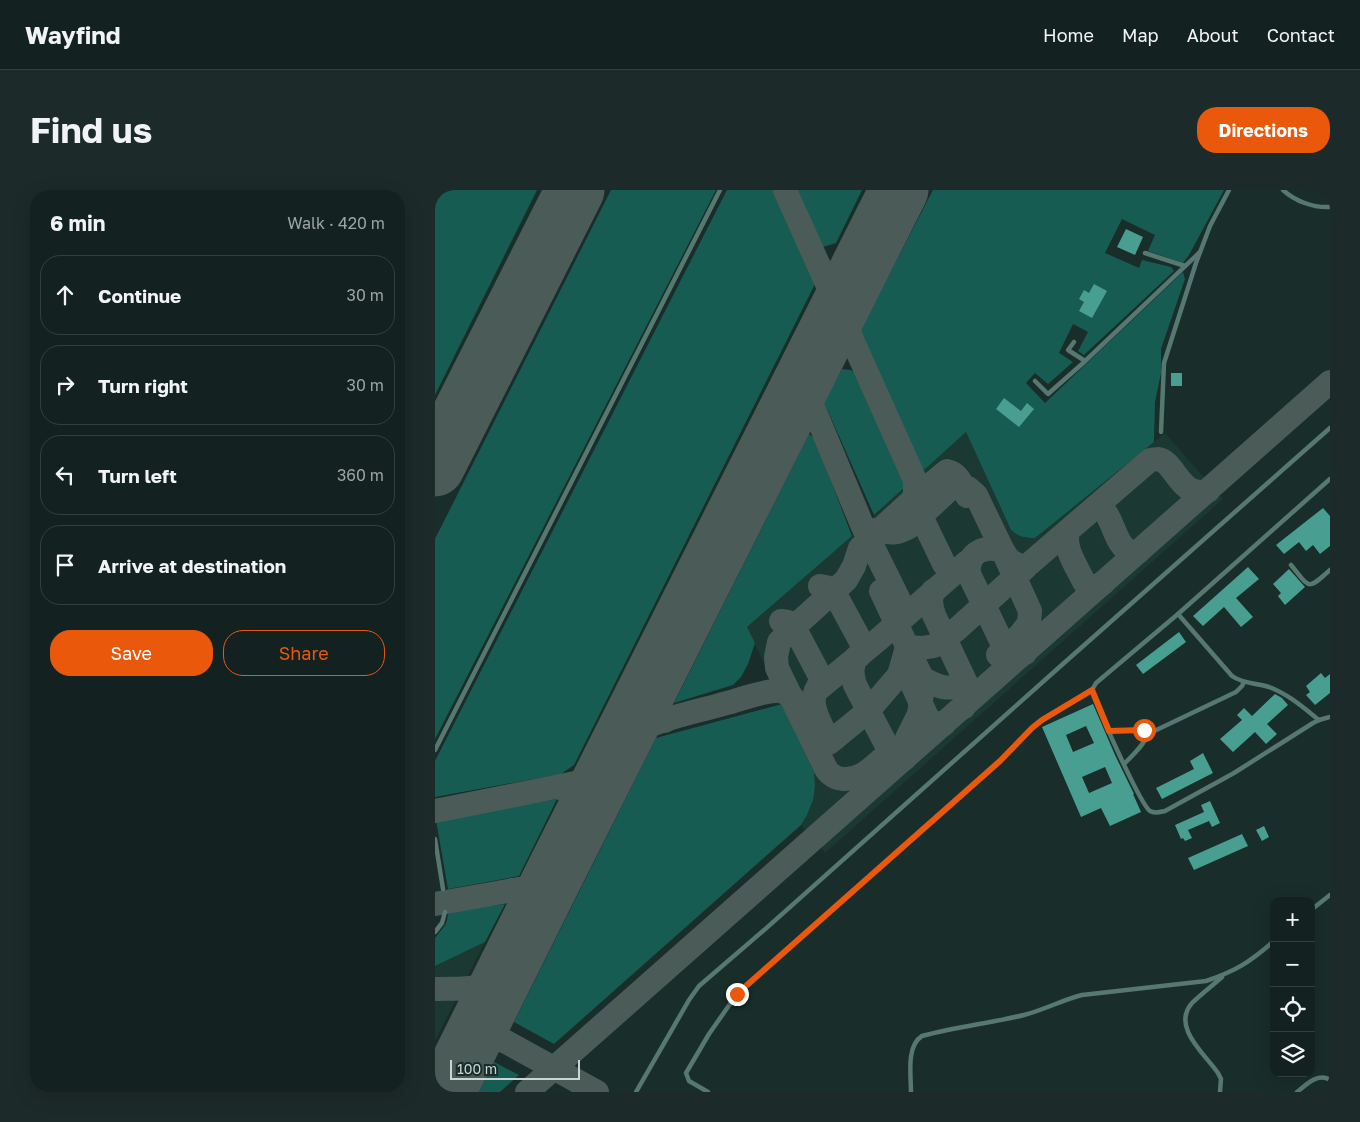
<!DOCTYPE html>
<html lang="en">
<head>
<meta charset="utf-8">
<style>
	:root { --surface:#132220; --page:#1c2a29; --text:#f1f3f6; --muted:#9da4a5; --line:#323f3e; --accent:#ea580c }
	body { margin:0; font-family:"Golos Text",sans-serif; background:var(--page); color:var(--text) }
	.controls { position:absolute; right:15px; bottom:15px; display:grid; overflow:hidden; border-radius:10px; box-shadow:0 5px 20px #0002 }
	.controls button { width:45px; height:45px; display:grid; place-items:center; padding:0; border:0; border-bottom:1px solid var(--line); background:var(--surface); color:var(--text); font:25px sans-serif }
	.scale { position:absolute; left:15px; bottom:12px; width:130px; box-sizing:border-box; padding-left:5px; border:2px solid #cad6d4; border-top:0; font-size:14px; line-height:18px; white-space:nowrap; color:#cad6d4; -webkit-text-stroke:4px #192d2a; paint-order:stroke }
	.stop { position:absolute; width:15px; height:15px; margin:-11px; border:4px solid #ea580c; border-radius:50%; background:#fff }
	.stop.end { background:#ea580c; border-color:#fff; box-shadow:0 1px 5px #0008 }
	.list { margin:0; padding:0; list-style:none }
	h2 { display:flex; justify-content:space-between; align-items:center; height:65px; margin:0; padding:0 20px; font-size:21px }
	h2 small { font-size:16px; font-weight:400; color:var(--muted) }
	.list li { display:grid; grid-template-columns:32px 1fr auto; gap:15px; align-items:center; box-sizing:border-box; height:80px; margin:0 10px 10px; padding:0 10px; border:1px solid var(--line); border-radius:20px }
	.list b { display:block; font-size:19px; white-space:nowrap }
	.list em { font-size:16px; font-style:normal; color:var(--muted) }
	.actions { display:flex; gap:10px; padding:15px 20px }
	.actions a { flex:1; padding:11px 0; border:1px solid var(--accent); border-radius:20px; text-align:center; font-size:18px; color:var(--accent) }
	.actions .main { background:var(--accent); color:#fff }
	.icon { flex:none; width:28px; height:28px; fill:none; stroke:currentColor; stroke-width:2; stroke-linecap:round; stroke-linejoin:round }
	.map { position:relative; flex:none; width:895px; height:902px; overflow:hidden; border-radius:20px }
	header { display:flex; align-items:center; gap:30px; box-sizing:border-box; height:70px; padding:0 25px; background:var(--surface); border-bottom:1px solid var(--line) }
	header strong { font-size:24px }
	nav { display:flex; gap:28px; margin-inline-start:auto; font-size:18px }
	.intro { display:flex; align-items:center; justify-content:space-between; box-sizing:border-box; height:120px; padding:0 30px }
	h1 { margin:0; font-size:35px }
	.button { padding:12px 22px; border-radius:20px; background:var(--accent); color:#fff; font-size:18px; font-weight:700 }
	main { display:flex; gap:30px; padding:0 30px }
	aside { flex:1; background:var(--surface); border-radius:20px; box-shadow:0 5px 20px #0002 }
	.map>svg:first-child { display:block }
	.built { fill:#1b3833 }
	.green { fill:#175c53 }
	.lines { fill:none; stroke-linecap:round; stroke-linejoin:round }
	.taxiway { stroke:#4a5b58; stroke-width:24 }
	.runway { stroke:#4a5b58; stroke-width:59 }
	.building { fill:#489e90; fill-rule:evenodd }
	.lane { stroke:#577771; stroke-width:4.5 }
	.route { stroke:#ea580c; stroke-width:6 }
</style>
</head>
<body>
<header>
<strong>Wayfind</strong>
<nav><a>Home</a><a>Map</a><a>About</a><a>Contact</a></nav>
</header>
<div class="intro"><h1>Find us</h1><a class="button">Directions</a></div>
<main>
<aside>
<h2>6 min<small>Walk · 420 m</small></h2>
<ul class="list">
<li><svg class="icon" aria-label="ahead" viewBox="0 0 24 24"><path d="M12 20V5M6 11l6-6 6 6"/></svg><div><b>Continue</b></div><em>30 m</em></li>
<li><svg class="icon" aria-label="right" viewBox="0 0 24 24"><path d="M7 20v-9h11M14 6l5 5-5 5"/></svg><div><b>Turn right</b></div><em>30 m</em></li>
<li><svg class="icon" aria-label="left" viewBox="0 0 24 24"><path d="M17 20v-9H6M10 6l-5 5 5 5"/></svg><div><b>Turn left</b></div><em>360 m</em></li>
<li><svg class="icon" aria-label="arrive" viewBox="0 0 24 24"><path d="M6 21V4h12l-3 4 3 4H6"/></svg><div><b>Arrive at destination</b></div></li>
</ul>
<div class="actions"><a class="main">Save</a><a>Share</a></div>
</aside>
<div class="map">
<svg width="895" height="902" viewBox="0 0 895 902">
	<rect width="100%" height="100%" fill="#192d2a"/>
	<g class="built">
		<path d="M 531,242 L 576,340 L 590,348 L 600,348 L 730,243 L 788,309 L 390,663 L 366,635 L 372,625 L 379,582 L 312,437 L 417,346 L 471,296 L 464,276 L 481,269 L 489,279 Z"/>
		<path d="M 50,752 L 0,851 L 0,776 Z"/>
	</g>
	<g class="green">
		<path d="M 0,0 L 102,0 L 0,205 Z"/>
		<path d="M 176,0 L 281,0 L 0,549 L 0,349 Z"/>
		<path d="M 292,0 L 338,0 L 381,92 L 139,575 L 126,584 L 0,607 L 0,571 Z"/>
		<path d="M 363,0 L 427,0 L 401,53 L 388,57 Z"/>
		<path d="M 498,0 L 789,0 L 754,65 L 748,73 L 713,61 L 720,45 L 687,29 L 670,63 L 704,78 L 707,70 L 736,77 L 739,81 L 649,165 L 643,161 L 653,142 L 638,134 L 624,163 L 638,172 L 613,194 L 600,183 L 591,193 L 610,213 L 748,82 L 750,89 L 726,159 L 726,183 L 720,212 L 719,252 L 600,348 C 590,348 584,347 576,340 L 531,242 L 489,280 L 481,269 L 424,143 Z"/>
		<path d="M 407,179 L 416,180 L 424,187 L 464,276 L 471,296 L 439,325 L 389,212 Z"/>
		<path d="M 374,244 L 380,249 L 417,346 L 312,437 L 320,453 L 313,474 L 306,487 L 298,495 L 239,513 Z"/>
		<path d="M 347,514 L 379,582 L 380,596 L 378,610 L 372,625 L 366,635 L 119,854 L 79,832 L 221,548 Z"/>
		<path d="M 122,609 L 84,686 L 13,699 L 1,630 Z"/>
		<path d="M 70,714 L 50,752 L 0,776 L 0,748 L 11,734 L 14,721 Z"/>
		<path d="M 59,872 L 84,885 L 65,902 L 44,902 Z"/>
	</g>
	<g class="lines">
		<g class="taxiway">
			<path d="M 128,0 L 131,8 L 130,19"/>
			<path d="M 350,0 L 480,290 L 480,303 L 478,309"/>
			<path d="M 414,134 C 408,114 418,95 425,77"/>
			<path d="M 387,153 C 395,135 398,127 394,106"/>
			<path d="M 374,180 L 374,202 L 376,212 L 428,337 L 467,416 L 473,418 L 478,419"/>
			<path d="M 349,229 C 360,218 371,215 382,228"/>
			<path d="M 0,236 C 15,234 19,231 29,220"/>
			<path d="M 660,318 L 667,318 C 680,331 679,356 698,364 L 703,362"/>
			<path d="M 439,340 C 454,343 460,345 474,337 L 517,297 L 526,296 L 533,298 L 541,305 L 568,361 L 574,370 L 585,376 L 593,375 L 715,270 C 716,270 722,269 723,269 C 740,271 745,309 773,301"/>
			<path d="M 633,341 C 628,358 642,377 649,392 C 656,397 661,397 668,393"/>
			<path d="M 524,380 L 515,379 L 509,374 L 484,322 L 482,314 L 483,305 L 512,281 C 524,283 527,296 532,306"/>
			<path d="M 385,396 L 391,397 L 399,402 L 426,452 L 427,459 L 424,466"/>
			<path d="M 446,401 L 487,488 C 505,498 511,500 532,495 C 533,504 532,509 529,517"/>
			<path d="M 498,401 C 495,410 496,416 499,425 L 532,495 L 536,499 L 545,501"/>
			<path d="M 346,431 L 353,432 L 359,437 L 386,488 C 385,495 380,500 379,507 C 377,519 385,533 390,543"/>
			<path d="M 563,465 L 585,445 L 594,433 L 595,421 L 568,361 C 549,355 532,362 534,384 L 570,459 C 577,464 581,465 590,463"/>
			<path d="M 421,468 C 416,478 417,484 420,495 L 455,562 L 459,566 L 469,569"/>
			<path d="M 468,474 L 493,529 L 504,535 L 509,534"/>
			<path d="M 219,486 C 213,503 202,528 230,531"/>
			<path d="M 381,501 L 444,449 L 532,372"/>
			<path d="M 374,543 L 381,551 L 386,553 L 394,553 L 433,521 L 464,485 L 472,457 L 487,458 L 499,456 L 521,440 L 590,378"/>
			<path d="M 472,548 L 484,524 L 487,504"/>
			<path d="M 451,566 C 444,571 436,580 428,584 C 416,591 400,592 391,579 L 342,478 L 341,467 L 344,452 L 359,437 L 411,390 L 419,376 L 425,358 L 483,305"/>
			<path d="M 122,597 C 143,603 151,613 144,635"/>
			<path d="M 0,621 L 150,591 C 162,586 171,578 179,567 C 184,560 187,552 195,546 C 217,530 261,522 288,514 C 305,510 323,502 340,501 C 347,500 352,504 357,507"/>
			<path d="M 77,700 L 87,700 L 93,704 L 99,712 L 100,718 L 95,735"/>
			<path d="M 0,714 L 95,697 L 113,689 L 122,679"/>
			<path d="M 0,799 C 28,798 48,802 70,783"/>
			<path d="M 57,809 C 54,824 54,835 64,848 L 162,902"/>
			<path d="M 33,859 C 45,852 56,847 69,851"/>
			<path d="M 92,902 L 895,192"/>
		</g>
		<g class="runway">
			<path d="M 0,277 L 140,0"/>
			<path d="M 11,902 L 122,679 L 464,0"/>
		</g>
	</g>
	<g class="building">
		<path d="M 691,39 L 708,47 L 700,65 L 682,57 Z"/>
		<path d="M 659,94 L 672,101 L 657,128 L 644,121 L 649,112 L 644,109 L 649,100 L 654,103 Z"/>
		<rect x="736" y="183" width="11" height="13"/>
		<path d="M 569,208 L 586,221 L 592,213 L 599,219 L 584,237 L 561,219 Z"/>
		<path d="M 888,318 L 895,326 L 895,356 L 885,364 L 878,355 L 871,361 L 864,352 L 849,364 L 841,355 Z"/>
		<path d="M 813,377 L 824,389 L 801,408 L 818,427 L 806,437 L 789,417 L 768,436 L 758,426 Z"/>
		<path d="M 854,379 L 870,397 L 850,415 L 843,406 L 846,403 L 838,394 Z"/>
		<path d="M 744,442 L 751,452 L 708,484 L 701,475 Z"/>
		<path d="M 886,483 L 890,488 L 895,484 L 895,503 L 880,515 L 871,505 L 875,502 L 871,496 Z"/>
		<path d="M 840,504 L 847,508 L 853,515 L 832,534 L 842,544 L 831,554 L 820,542 L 798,562 L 785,549 L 807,530 L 802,525 L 809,518 L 817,526 Z"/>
		<path d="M 658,514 L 680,565 L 699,604 L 698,604 L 706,622 L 675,636 L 666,618 L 646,627 L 607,537 ZM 651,536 L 659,553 L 638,562 L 631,545 ZM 670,577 L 677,593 L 654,603 L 647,587 Z"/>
		<path d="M 768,563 L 778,583 L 727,609 L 721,598 L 759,579 L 755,571 Z"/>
		<path d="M 775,611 L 785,633 L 777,637 L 774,631 L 753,640 L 757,648 L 750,651 L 748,648 L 746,649 L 740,635 L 769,622 L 766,615 Z"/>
		<path d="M 829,636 L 834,647 L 827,651 L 821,640 Z"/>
		<path d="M 807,644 L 813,656 L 759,680 L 753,668 Z"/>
	</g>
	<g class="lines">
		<g class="lane">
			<path d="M 848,0 C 860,11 878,18 895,17"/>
			<path d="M 710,63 L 750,76"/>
			<path d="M 639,152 L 633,160 L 650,171"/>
			<path d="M 600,191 L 613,204 L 647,174 L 765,62"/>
			<path d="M 726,242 L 729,173 L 761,73 L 775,36 L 794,0"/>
			<path d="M 856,375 C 875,398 872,401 895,380"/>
			<path d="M 743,424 L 797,486 C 808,494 822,493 834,497 C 853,504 869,518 884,530"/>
			<path d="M 895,527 L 884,530 L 878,533 L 799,583 L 730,621 C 725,622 720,624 715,621 C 705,614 661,515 657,500 L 661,493 L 743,424 L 895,289"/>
			<path d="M 674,541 L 709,540 L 713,544 C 709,555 698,565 689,574"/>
			<path d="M 713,544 L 801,502 L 807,496 L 809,492"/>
			<path d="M 0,560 L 285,0"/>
			<path d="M 0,649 L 8,699"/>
			<path d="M 876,720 L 895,705"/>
			<path d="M 0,742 L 7,733 L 10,722"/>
			<path d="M 201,902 L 254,810 L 264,796 L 328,741 L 629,473 L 895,238"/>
			<path d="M 273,902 L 254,891 L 251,883 L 274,844 L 302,804 L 565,571 L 597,538 L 607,530 L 657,500"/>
			<path d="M 476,902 C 476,885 471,856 487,846 C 521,837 556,833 589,825 C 609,820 627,810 647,805 L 771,791 C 801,781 815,772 839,751"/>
			<path d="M 785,902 L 786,889 L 783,883 C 770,864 736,837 757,813 C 766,804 777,796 787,787"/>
			<path d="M 862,902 C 871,895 883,882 895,890"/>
		</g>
	</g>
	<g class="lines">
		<path class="route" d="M 302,804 L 565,571 L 597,538 L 607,530 L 657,500 L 674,541 L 709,540"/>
	</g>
</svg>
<div class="controls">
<button>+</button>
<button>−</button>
<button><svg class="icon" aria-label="locate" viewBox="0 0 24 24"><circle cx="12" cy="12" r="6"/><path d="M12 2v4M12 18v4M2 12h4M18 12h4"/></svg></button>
<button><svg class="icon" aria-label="layers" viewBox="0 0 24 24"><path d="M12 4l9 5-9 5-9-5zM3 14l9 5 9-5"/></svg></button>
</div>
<div class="scale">100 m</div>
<div class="stop" style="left:709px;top:540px"></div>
<div class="stop end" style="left:302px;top:804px"></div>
</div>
</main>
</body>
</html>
